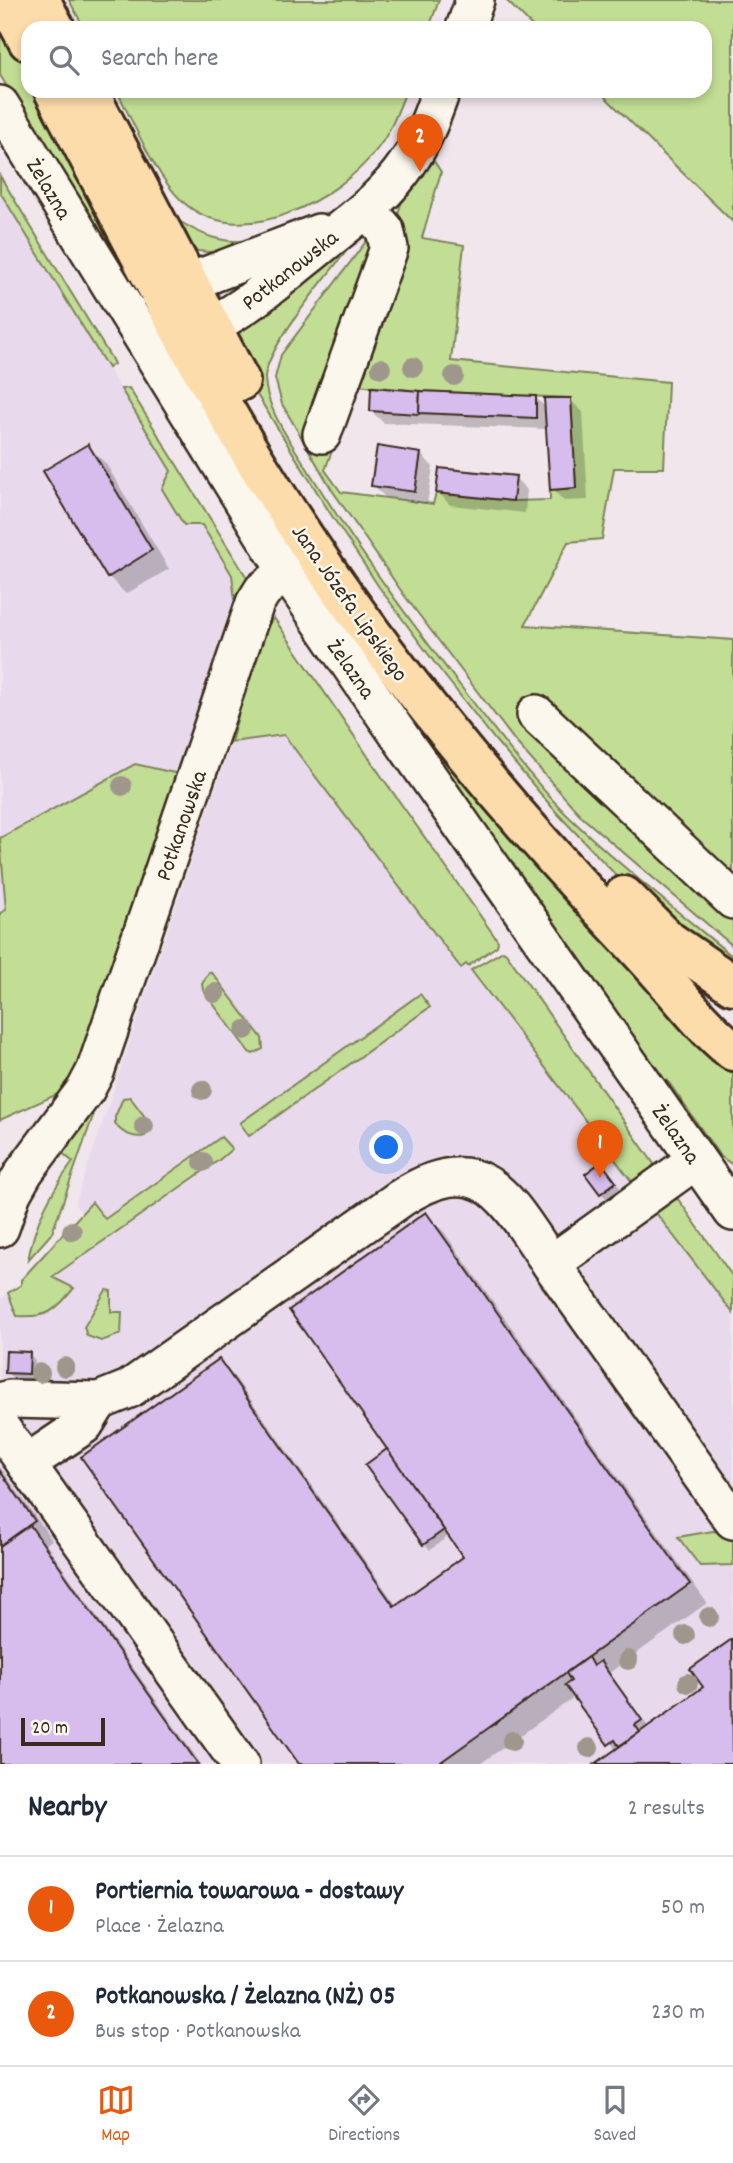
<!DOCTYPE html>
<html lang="en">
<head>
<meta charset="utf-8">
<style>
	:root { --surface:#fff; --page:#f6f6f7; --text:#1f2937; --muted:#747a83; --line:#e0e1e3; --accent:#ea580c }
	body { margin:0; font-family:Dekko,sans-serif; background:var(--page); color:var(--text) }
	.scale { position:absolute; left:21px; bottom:18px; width:84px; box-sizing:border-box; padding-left:7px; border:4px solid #3b2a1e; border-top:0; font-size:19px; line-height:24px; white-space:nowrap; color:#3b2a1e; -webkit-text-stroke:5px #fbf7ec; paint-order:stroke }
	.you { position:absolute; left:387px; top:1148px; width:24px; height:24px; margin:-18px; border:5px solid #fff; border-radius:50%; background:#1a73e8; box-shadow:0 0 0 10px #1a73e833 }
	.badge { display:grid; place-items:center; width:46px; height:46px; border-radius:50%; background:var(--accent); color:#fff; font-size:23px; font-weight:700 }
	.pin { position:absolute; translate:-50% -58px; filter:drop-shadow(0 2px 4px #0008) }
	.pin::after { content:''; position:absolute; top:37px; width:24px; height:21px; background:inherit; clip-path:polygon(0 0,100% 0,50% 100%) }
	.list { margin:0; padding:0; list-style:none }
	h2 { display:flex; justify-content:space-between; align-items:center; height:91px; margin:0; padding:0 28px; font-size:30px }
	h2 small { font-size:23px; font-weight:400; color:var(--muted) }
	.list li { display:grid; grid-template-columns:46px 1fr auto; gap:21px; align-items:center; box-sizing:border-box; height:105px; padding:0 28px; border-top:2px solid var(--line) }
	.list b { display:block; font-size:26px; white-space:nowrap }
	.list p { margin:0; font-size:23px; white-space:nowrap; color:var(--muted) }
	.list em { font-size:23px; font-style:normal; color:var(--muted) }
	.icon { flex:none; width:38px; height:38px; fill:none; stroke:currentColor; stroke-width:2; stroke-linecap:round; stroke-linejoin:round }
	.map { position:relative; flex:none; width:733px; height:1764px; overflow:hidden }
	.search { position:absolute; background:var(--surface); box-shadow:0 4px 10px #0003; left:21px; right:21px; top:21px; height:77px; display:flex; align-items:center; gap:18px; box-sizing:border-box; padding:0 24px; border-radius:21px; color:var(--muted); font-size:26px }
	.sheet { height:301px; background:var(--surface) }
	nav { display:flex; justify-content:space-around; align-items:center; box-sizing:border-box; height:98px; border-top:2px solid var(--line); background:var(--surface); font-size:19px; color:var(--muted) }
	nav a { display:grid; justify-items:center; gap:4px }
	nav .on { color:var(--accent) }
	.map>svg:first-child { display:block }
	.built { fill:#e8daec }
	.green { fill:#c2de95; stroke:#7e845a; stroke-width:2 }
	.shadow { fill:#0003 }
	.building { fill:#d6bded; stroke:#3b2a1e; stroke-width:2 }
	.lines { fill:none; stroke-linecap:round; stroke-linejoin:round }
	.minor-casing { stroke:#3b2a1e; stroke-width:42 }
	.major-casing { stroke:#3b2a1e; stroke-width:44 }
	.minor { stroke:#fbf7ec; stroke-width:37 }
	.major { stroke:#fddcac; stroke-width:38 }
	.tree { fill:#9f978b }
	.labels { text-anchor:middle; stroke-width:5; stroke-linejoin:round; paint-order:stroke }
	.street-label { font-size:23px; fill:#3b2a1e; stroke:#fbf7ec }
</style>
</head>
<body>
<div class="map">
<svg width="733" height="1764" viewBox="0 0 733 1764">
	<rect width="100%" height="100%" fill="#f0e6ec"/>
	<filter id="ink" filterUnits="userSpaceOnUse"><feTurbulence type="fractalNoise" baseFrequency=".0143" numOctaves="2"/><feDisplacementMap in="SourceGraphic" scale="14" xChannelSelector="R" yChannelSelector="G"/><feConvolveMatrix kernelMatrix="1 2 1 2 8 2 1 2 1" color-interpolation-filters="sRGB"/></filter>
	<g filter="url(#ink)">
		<g class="built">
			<path d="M 0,192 L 171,471 L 162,489 L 202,524 L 232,575 L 235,601 L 179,774 L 0,913 Z"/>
			<path d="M 284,734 L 461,968 L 467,964 L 733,1313 L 733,1764 L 0,1764 L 0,1299 L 95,1232 L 75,1204 L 231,742 Z"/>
		</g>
		<g class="green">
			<path d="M 69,0 L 439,0 L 429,28 L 84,28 Z"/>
			<path d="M 506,0 L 733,0 L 733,222 L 599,91 L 705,91 L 705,28 L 534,28 Z"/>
			<path d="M 0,6 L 28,59 L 28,91 L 45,91 L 278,509 L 733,1066 L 733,1165 L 720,1156 L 667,1080 L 661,1084 L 386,690 L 121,275 L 0,75 Z"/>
			<path d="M 117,91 L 406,91 C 398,111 391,131 378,148 C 339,200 239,254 182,201 C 156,177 134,124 117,91 Z"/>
			<path d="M 434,161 L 441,172 L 422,238 L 464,245 L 451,361 L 668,382 L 664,468 L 614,468 L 602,539 L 568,542 L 525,625 L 733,640 L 733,887 L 535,703 L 518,713 L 558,747 L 733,917 L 733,946 L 583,818 L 515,741 L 404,595 L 332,490 L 282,404 L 275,378 L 281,355 L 373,232 L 334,445 L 325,470 L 341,492 L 433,504 L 436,493 L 513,501 L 550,500 L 550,490 L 576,488 L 571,398 L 420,391 L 356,385 L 399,223 C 393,201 421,178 434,161 Z"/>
			<path d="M 0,176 L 111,358 L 114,364 L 108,368 L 0,192 Z"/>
			<path d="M 171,216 C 204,237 222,245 261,240 C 237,248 215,257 189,249 Z"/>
			<path d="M 364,229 C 342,258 265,346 265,378 C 266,411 293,445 310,473 C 360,554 417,631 476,706 C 504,742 532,779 564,812 C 617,864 676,910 733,957 L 733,975 L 649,910 L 557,813 L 495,740 L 437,666 L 379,587 L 330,513 L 251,385 L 237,336 L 242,323 Z"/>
			<path d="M 129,388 L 249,581 L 81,1070 L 60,1093 L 0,1120 L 0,913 L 6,910 L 0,838 L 135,764 L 179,774 L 235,601 L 232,575 L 202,525 L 184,525 L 162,489 L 171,471 L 121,389 Z"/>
			<path d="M 274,618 L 382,777 L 498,941 L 497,946 L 468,966 L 466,964 L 461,968 L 284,735 L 231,742 C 240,713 254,638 274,618 Z"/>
			<path d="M 503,951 L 506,953 L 654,1164 L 636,1187 L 471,970 Z"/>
			<path d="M 209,972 L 213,974 L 262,1038 L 263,1049 L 253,1054 L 249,1052 L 203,990 L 202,984 Z"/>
			<path d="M 420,994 L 430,1007 L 249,1136 L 240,1123 Z"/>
			<path d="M 130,1097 L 148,1121 L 150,1128 L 145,1136 C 135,1139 120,1133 115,1123 L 115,1117 L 123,1098 Z"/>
			<path d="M 85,1112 L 93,1116 L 52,1233 L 28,1260 C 35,1222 50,1193 73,1162 L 60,1151 Z"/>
			<path d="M 221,1137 L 232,1149 L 219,1160 L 52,1277 L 74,1288 C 54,1312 48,1318 17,1316 L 8,1293 L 21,1285 L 21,1280 L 92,1202 L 105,1219 Z"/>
			<path d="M 678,1199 L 733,1277 L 733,1313 L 653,1209 L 668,1201 Z"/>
			<path d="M 106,1290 L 111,1291 L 111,1312 L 122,1312 L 121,1334 L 101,1341 L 87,1336 L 84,1327 Z"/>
			<path d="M 713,1531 L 731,1533 L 733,1536 L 733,1565 L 700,1566 L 678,1537 Z"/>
		</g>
		<g class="shadow">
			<path d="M 536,398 L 547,409 L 570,400 L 583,412 L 588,500 L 564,501 L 552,489 L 548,429 L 384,423 L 371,411 Z"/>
			<path d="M 88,446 L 106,464 L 169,569 L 126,594 L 108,576 Z"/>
			<path d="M 421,454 L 433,467 L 427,504 L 385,497 L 373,485 Z"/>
			<path d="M 515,478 L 527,490 L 525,513 L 450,505 L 438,492 Z"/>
			<path d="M 606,1170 L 620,1188 L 607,1199 L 601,1193 Z"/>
			<path d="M 426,1214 L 444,1232 L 707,1603 L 609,1673 L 649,1728 L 705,1688 L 732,1641 L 733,1764 L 598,1764 L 617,1751 L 576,1696 L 480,1764 L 301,1764 L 219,1361 L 236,1379 L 397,1606 L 465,1557 L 450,1535 L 430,1550 L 424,1544 L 387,1452 Z"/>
			<path d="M 29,1354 L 35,1360 L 34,1379 L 13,1378 L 7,1373 Z"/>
			<path d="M 0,1467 L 52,1540 L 46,1544 L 201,1764 L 0,1764 Z"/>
		</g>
		<g class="building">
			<path d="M 371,387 L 420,391 L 419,414 L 370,411 Z"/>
			<path d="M 420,391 L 536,396 L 536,418 L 419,413 Z"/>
			<path d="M 544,398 L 571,398 L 576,488 L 550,490 Z"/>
			<path d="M 88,444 L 152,550 L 107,578 L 43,471 Z"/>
			<path d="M 377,446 L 421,453 L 415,492 L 371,486 Z"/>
			<path d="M 439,468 L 516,476 L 513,501 L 436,493 Z"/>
			<path d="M 601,1162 L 616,1182 L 600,1194 L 585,1174 Z"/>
			<path d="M 426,1212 L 690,1584 L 438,1764 L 299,1764 L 81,1457 L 219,1359 L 394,1606 L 463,1557 L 289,1310 Z"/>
			<path d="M 6,1351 L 30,1352 L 29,1374 L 5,1373 Z"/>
			<path d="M 387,1449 L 444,1530 L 423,1545 L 365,1465 Z"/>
			<path d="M 0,1471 L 35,1521 L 0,1546 Z"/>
			<path d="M 30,1525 L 198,1764 L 0,1764 L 0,1546 Z"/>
			<path d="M 732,1639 L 733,1764 L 595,1764 L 703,1687 L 690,1669 Z"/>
			<path d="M 588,1657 L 593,1666 L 600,1661 L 642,1720 L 635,1725 L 640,1732 L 619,1746 L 615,1740 L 608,1745 L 565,1685 L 571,1681 L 566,1673 Z"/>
		</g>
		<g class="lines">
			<g class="minor-casing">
				<g id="minor">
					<path d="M 465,28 L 475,0"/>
					<path d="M 0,105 L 287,572 L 375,701 L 733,1212"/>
					<path d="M 167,302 L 178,288 L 187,283 L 319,233"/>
					<path d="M 181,329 C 192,329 203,329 213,324 C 250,306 281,277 313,252 C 346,224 383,200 407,164 C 423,142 432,116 441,91"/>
					<path d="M 322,434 L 389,248 L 385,230 L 367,209"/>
					<path d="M 536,714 L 733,900"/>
					<path d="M 0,1228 L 12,1193 L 24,1172 L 86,1089 L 95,1072 L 255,603 L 263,590 L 287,572"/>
					<path d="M 551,1264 L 733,1520"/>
					<path d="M 0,1402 L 10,1399 L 99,1401 L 129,1389 L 401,1198 C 484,1144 508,1202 551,1264 L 696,1160"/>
					<path d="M 0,1427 L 240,1764"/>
					<path d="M 26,1464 L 84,1425 L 99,1401"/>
				</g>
			</g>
			<g class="major-casing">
				<g id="major">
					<path d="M 6,0 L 28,41"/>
					<path d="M 40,0 L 55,28"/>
					<path d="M 54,91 C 121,217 184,345 259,467 C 357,626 473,771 600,908 C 621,931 643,954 664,978 C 686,1004 706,1029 733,1051"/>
					<path d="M 88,91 L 240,381"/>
					<path d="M 624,896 L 669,941 L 733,985"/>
				</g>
			</g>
			<use href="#minor" class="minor"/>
			<use href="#major" class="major"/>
		</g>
		<g class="tree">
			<circle cx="413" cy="367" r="10"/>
			<circle cx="381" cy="368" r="10"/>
			<circle cx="454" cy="376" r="10"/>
			<circle cx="122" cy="786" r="10"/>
			<circle cx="215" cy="993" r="10"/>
			<circle cx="245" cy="1030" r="10"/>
			<circle cx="202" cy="1090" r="10"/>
			<circle cx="144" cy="1126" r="10"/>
			<circle cx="203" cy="1162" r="10"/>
			<circle cx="72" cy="1231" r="10"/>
			<circle cx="65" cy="1367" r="10"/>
			<circle cx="40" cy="1373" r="10"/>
			<circle cx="709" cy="1617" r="10"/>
			<circle cx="685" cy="1635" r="10"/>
			<circle cx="628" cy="1660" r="10"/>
			<circle cx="688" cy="1683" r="10"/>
			<circle cx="512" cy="1741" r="10"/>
			<circle cx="589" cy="1748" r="10"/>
		</g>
	</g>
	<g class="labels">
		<g class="street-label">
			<text transform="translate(50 188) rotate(59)" y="8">Żelazna</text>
			<text transform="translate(289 269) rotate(-38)" y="8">Potkanowska</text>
			<text transform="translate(351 602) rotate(55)" y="8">Jana Józefa Lipskiego</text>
			<text transform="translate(352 668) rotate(55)" y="8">Żelazna</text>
			<text transform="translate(180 825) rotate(-71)" y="8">Potkanowska</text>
			<text transform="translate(677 1133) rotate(55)" y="8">Żelazna</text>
		</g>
	</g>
</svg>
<div class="scale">20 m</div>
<div class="you"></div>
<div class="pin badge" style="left:600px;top:1178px">1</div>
<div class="pin badge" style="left:420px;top:172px">2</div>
<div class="search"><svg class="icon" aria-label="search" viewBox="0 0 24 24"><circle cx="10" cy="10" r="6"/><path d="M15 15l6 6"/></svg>Search here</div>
</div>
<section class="sheet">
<h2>Nearby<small>2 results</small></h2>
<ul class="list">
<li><span class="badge">1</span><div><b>Portiernia towarowa - dostawy</b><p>Place · Żelazna</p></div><em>50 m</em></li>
<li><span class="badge">2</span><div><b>Potkanowska / Żelazna (NŻ) 05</b><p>Bus stop · Potkanowska</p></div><em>230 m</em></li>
</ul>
</section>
<nav>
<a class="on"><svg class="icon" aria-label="map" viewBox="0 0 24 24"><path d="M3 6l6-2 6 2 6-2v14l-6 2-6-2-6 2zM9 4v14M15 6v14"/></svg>Map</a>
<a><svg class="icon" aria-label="directions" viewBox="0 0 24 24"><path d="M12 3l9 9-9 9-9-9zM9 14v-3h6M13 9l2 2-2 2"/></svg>Directions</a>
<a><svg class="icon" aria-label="saved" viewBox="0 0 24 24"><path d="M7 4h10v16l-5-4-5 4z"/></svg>Saved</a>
</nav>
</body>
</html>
